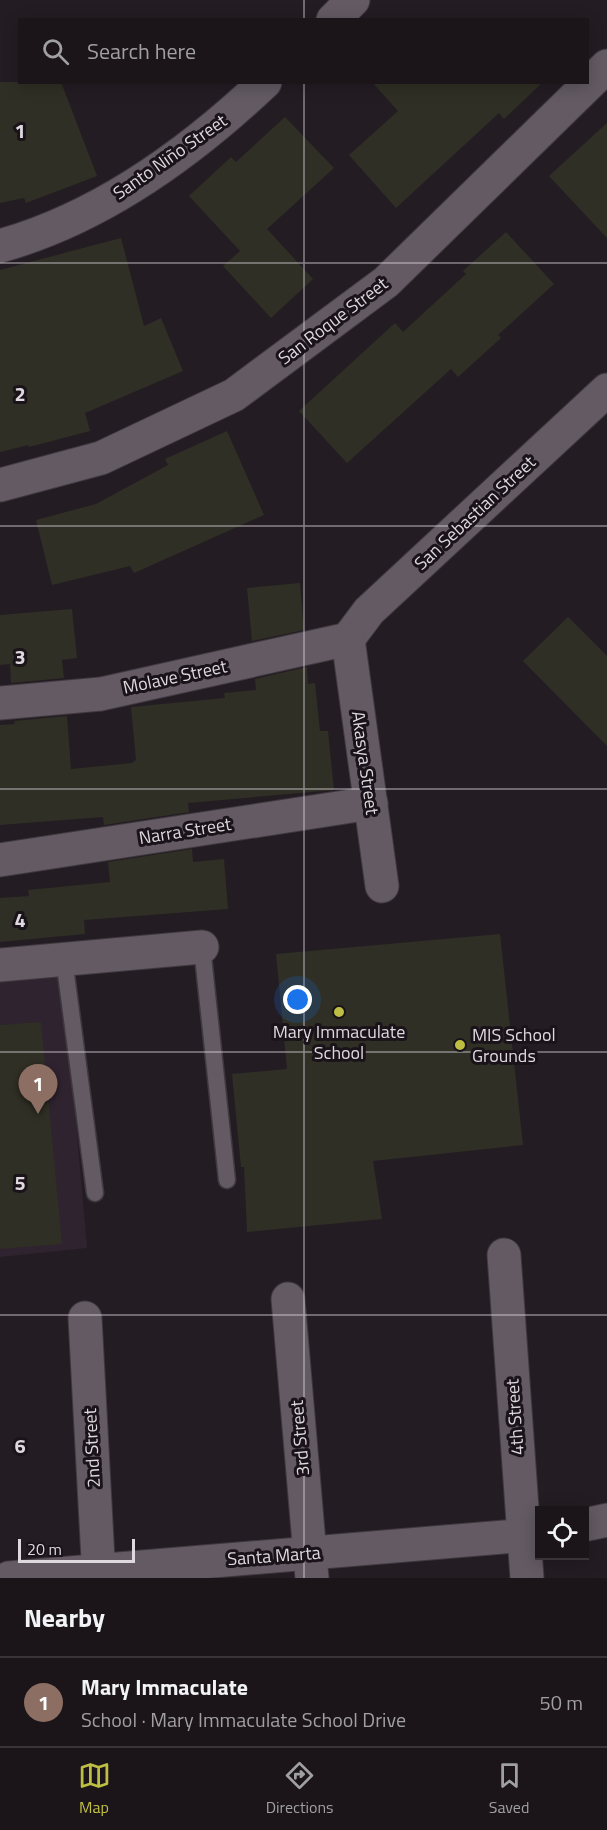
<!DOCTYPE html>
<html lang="en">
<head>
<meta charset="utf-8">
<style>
	:root { --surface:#1b151a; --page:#241e23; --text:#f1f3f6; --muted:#a09fa2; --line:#393439; --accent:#bebf42 }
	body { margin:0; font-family:"Titillium Web",sans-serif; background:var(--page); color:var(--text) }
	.controls { position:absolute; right:18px; bottom:18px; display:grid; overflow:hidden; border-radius:0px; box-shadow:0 3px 15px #0003 }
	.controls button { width:54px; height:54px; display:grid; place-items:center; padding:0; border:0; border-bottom:2px solid var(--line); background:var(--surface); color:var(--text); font:30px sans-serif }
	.scale { position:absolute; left:18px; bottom:15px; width:117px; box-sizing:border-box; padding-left:6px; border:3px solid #ded9de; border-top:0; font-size:16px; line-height:21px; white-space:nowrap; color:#ded9de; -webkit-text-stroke:4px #1a131a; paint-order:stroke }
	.you { position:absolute; left:298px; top:1000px; width:21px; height:21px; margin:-15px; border:4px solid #fff; border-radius:50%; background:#1a73e8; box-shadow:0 0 0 9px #1a73e833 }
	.badge { display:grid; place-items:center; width:39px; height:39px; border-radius:50%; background:var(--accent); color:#fff; font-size:20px; font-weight:700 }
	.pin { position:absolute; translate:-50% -50px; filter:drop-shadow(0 2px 3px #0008) }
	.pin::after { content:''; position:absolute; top:32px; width:21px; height:18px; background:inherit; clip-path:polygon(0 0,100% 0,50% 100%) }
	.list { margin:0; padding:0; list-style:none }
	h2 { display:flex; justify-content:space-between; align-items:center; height:78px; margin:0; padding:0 24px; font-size:26px }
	h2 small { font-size:20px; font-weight:400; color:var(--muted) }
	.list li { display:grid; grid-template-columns:39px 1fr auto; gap:18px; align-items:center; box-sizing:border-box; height:90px; padding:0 24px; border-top:2px solid var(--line) }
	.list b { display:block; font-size:22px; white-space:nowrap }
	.list p { margin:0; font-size:20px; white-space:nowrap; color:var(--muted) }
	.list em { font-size:20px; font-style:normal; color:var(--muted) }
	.icon { flex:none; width:33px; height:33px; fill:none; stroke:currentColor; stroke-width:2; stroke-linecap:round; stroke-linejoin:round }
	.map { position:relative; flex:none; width:607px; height:1578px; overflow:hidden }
	.search { position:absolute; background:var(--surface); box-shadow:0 3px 15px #0003; left:18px; right:18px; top:18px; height:66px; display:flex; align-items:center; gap:15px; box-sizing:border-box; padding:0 21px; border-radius:0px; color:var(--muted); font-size:22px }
	.sheet { height:168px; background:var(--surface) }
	nav { display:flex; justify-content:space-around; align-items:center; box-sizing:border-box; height:84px; border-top:2px solid var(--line); background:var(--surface); font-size:16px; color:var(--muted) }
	nav a { display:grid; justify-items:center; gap:3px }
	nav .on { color:var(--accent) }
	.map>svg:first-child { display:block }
	.built { fill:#2f232f }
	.building { fill:#2f2f25 }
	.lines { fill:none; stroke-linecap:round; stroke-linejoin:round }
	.lane-casing { stroke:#3f393f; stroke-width:19 }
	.street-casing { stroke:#3f393f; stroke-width:35 }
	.lane { stroke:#635a63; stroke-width:16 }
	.street { stroke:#635a63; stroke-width:33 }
	.grid { fill:none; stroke:#ded9de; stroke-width:1.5; stroke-opacity:0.55 }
	.poi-dot { fill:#bebf42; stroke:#1a131a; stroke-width:2 }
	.labels { text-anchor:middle; stroke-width:6; stroke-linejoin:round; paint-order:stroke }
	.street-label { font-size:18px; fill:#ded9de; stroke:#1a131a }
	.poi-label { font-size:18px; fill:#ded9de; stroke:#1a131a }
	.grid-label { font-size:20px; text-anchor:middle; font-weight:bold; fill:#ded9de; stroke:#1a131a; stroke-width:6; stroke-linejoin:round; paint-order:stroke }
</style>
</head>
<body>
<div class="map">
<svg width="607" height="1578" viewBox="0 0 607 1578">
	<rect width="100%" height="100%" fill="#241c23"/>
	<path class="built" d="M 63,975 L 87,1248 L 0,1257 L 0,981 Z"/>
	<g class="building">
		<path d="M 0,82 L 61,82 L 97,176 L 26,203 L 24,198 L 0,203 Z"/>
		<path d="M 372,82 L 543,82 L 504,119 L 499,113 L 396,208 L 349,155 L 398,111 Z"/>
		<path d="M 285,117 L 334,168 L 267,229 L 313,279 L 271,318 L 223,266 L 240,251 L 189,196 L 231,157 L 236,162 Z"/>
		<path d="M 607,123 L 607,238 L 549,176 Z"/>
		<path d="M 506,232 L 554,284 L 498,335 L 501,338 L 458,377 L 451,369 L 347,463 L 299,411 L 395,323 L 403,332 L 466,274 L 463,271 Z"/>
		<path d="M 121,238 L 144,326 L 161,318 L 183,371 L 85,413 L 90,431 L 29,447 L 28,445 L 0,452 L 0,270 Z"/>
		<path d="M 227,431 L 264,515 L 134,573 L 130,566 L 52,585 L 36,520 L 96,504 L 168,465 L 165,459 Z"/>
		<path d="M 300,583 L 304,630 L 252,641 L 247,588 Z"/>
		<path d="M 72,609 L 77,658 L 62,660 L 64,678 L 11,683 L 10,664 L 0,665 L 0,615 Z"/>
		<path d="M 568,617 L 607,656 L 607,746 L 523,661 Z"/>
		<path d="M 307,667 L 308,684 L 315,683 L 320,731 L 328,731 L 334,790 L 188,803 L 189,812 L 104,825 L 103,817 L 0,825 L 0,725 L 15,724 L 14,721 L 67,716 L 71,769 L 132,763 L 136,760 L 131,707 L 225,698 L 224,693 L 256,690 L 255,679 Z"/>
		<path d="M 192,849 L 193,862 L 224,859 L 228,909 L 84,920 L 85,934 L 0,942 L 0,898 L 29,896 L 28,890 L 110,882 L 108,862 Z"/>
		<path d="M 500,934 L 523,1145 L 373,1161 L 382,1219 L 247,1232 L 244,1167 L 241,1167 L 232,1074 L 287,1069 L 276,954 Z"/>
		<path d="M 41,1022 L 62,1244 L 0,1249 L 0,1025 Z"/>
	</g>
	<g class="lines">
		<g class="lane-casing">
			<g id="lane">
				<path d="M 202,947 L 227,1180"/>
				<path d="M 64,959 L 95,1193"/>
			</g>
		</g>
		<g class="street-casing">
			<g id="street">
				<path d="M 333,20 L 353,0"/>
				<path d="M 0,246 C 101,218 190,153 265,82"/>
				<path d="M 0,485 L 101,458 L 234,395 L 386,282 L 607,66"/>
				<path d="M 348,639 L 369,611 L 607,390"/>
				<path d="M 348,639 L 382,886"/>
				<path d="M 0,703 L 101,694 L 348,639"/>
				<path d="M 0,860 L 371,803"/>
				<path d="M 0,965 L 202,947"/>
				<path d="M 504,1255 L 527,1578"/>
				<path d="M 288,1299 L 312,1578"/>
				<path d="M 85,1318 L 99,1578"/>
				<path d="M 584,1525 L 607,1520"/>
				<path d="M 9,1578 L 540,1534"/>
			</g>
		</g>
		<use href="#lane" class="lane"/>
		<use href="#street" class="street"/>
	</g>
	<path class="grid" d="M 304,0 L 304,20M 304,82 L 304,1578M 0,263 L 607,263M 0,526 L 607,526M 0,789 L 607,789M 0,1052 L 607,1052M 0,1315 L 607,1315"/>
	<g class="poi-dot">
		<circle cx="339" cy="1012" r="6"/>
		<circle cx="460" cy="1045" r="6"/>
	</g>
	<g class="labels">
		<g class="street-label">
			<text transform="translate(170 157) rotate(-35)" y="6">Santo Niño Street</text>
			<text transform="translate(333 321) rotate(-37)" y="6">San Roque Street</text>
			<text transform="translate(475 513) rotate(-43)" y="6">San Sebastian Street</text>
			<text transform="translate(175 677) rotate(-12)" y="6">Molave Street</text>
			<text transform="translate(365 763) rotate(82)" y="6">Akasya Street</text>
			<text transform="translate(185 831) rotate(-9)" y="6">Narra Street</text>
			<text transform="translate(515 1417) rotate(-94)" y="6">4th Street</text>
			<text transform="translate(300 1438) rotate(-95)" y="6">3rd Street</text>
			<text transform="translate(92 1448) rotate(-93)" y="6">2nd Street</text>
			<text transform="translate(274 1556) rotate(-4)" y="6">Santa Marta</text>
		</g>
		<g class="poi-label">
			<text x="339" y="1038">Mary Immaculate<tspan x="339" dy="21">School</tspan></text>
			<text x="472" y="1041" text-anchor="start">MIS School<tspan x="472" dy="21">Grounds</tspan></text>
		</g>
	</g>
	<g class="grid-label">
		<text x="20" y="138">1</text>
		<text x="20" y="401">2</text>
		<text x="20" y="664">3</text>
		<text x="20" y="927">4</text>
		<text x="20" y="1190">5</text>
		<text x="20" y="1453">6</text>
	</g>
</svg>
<div class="controls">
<button><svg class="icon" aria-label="locate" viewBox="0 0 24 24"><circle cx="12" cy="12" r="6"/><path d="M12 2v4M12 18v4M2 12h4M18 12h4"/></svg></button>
</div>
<div class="scale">20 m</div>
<div class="you"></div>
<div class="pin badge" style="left:38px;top:1114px;background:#8d6e63">1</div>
<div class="search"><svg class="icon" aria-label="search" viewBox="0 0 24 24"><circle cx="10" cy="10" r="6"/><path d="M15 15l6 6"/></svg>Search here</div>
</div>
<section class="sheet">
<h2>Nearby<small></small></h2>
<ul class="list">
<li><span class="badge" style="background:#8d6e63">1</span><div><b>Mary Immaculate</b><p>School · Mary Immaculate School Drive</p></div><em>50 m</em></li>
</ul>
</section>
<nav>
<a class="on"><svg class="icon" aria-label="map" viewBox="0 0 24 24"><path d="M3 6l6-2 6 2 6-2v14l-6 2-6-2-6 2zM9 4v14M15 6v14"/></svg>Map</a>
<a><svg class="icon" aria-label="directions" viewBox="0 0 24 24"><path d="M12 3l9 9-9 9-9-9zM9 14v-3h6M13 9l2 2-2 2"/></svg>Directions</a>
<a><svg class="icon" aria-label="saved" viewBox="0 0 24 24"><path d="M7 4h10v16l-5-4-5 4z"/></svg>Saved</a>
</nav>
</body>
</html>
